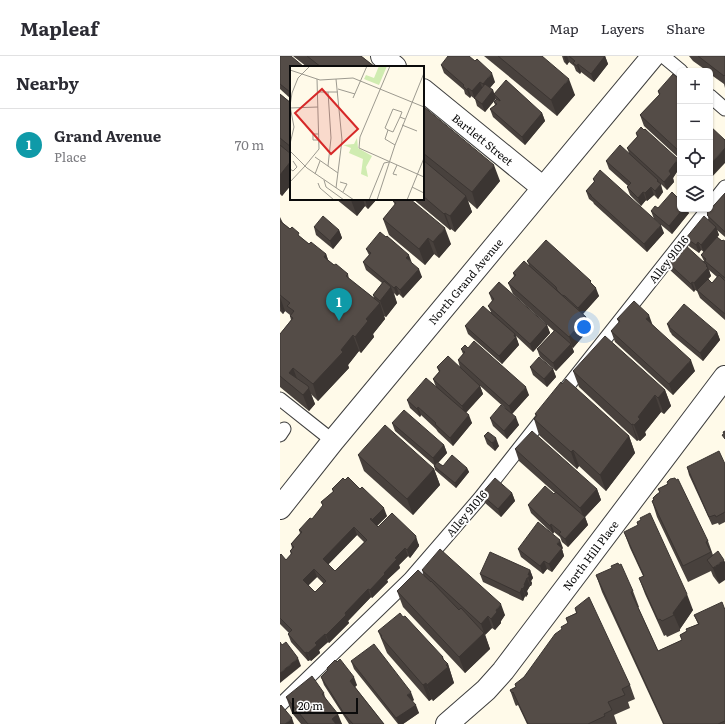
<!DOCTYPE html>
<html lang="en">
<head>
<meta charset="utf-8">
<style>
	body { margin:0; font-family:Literata,serif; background:#f2f2f3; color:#2b2b33 }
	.controls { position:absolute; right:12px; top:12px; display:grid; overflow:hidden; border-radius:6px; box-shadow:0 1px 3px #0004 }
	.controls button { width:36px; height:36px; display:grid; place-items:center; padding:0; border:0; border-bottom:1px solid #e1e1e2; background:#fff; color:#2b2b33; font:20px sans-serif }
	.scale { position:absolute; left:12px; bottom:10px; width:66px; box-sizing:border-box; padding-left:4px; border:2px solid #0b0b0b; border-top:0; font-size:11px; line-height:14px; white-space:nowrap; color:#0b0b0b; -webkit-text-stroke:3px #fff; paint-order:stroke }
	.you { position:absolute; left:304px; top:271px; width:14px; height:14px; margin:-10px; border:3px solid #fff; border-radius:50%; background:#1a73e8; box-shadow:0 0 0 6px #1a73e833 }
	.badge { display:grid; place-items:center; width:26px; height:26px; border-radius:50%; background:#ea580c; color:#fff; font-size:13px; font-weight:700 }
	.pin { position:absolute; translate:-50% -33px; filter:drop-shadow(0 1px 2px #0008) }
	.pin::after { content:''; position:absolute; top:21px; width:14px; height:12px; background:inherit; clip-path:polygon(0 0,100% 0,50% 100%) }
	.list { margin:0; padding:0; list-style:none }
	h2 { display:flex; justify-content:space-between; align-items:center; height:52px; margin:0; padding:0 16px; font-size:17px }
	h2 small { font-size:13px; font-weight:400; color:#7c7c81 }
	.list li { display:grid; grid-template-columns:26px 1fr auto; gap:12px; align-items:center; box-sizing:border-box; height:72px; padding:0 16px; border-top:1px solid #e1e1e2 }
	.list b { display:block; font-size:15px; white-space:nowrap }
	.list p { margin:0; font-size:13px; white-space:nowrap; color:#7c7c81 }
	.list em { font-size:13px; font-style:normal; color:#7c7c81 }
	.icon { flex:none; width:22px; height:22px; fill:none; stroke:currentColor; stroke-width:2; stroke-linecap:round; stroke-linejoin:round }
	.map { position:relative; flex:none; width:445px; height:668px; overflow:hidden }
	header { display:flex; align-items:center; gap:24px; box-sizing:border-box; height:56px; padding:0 20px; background:#fff; border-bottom:1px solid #e1e1e2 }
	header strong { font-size:19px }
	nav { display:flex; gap:22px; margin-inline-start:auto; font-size:14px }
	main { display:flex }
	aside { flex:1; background:#fff }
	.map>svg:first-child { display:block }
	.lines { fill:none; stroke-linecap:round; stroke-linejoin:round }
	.service-casing { stroke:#3e3e3e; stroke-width:15 }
	.minor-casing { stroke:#3e3e3e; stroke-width:24 }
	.tertiary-casing { stroke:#3e3e3e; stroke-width:24 }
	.service { stroke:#fff; stroke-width:13 }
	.minor { stroke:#fff; stroke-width:22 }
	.tertiary { stroke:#fff; stroke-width:22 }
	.wall { fill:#48413d; fill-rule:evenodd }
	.shaded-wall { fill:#3b3532 }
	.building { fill:#544c47; stroke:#3b3532; fill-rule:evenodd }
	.labels { text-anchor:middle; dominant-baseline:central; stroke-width:4; stroke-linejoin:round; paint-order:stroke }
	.street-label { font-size:11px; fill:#0b0b0b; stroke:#fff }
	.inset-road { fill:none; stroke:#9d9a90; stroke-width:1 }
	.view { fill:#d62828; fill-opacity:0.15; stroke:#d62828; stroke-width:2 }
	.inset-edge { fill:none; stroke:#0b0b0b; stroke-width:2 }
</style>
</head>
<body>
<header>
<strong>Mapleaf</strong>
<nav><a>Map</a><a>Layers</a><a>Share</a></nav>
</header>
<main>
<aside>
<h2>Nearby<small></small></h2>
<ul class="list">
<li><span class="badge" style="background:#0f9aa8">1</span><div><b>Grand Avenue</b><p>Place</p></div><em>70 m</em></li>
</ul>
</aside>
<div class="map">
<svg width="445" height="668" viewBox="0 0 445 668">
	<rect width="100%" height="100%" fill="#fffae9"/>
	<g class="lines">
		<!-- service casing -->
		<g class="service-casing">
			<g id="service">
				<polyline points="383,0 401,15"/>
				<polyline points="430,40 445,53"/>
				<polyline points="430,150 445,131"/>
				<polyline points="280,340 428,153"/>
				<polyline points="0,343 53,385"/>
				<polyline points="0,379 4,373"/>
				<polyline points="0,649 130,523 200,442 267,357"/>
			</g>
		</g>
		<!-- minor casing -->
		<g class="minor-casing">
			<g id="minor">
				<polyline points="102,0 115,11"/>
				<polyline points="143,34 262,131"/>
				<polyline points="167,668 206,634 223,615 445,321"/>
			</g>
		</g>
		<!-- tertiary casing -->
		<g class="tertiary-casing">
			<polyline id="tertiary" points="0,452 53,385 373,0"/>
		</g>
		<!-- service -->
		<use href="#service" class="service"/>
		<!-- minor -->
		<use href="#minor" class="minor"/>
		<!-- tertiary -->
		<use href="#tertiary" class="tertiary"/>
	</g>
	<!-- wall -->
	<g class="wall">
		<polygon points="0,0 11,11 11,43 0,33"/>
		<polygon points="13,0 81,0 95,11 27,11"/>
		<polygon points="204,0 262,0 295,39 277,60"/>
		<polygon points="282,0 325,0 328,8 314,26 301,16 300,18 296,15 294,10 289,6 287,9 284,6"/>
		<polygon points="409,0 445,0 445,32 444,28 430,18 430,15 427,15 413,5"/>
		<polygon points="161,9 215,26 210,32 213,34 214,38 262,57 265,65 245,89 213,61 210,53 215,49 214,46 216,44 216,42 205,56 197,50 195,43 191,40 190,42 185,38 184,34 164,17"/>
		<polygon points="400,24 400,103 364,70 360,59 379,39 378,35"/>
		<polygon points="0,38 11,47 11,129 2,140 0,138"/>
		<polygon points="143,50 220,125 197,153 188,145 192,156 175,176 171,173 170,174 133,143 143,143"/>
		<polygon points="356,77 400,110 400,111 393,122 394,126 387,134 379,126 381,128 383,136 378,143 374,139 367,145 366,144 361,150 350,139 347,131 348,130 329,113 326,105 349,97 347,92 357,81"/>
		<polygon points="313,123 384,177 367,196 314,148 313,146 309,143 306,135 314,126"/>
		<path d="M445,137V181L437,174L439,179L437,181L442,185H445V264L420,242L417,235L415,234L414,236L390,214L387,206L424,205L421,199L424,196L421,194L419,197L409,190L406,182L429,165L427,157ZM429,214L437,221L432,227L428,223L431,220Z"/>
		<polygon points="56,143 97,143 88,153 85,150 77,160"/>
		<polygon points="113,145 171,188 159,202 154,198 145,209 109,179 103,163 115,149"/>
		<polygon points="378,152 409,157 392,178 374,163 371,155"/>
		<polygon points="0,161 3,167 29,188 46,198 48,204 54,209 68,218 69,223 94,242 93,239 102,227 86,214 83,206 89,199 86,193 132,207 142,221 123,242 119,238 117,240 114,237 117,247 106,261 104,260 105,263 93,278 94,281 81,297 79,295 68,309 69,312 38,345 31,338 35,348 29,355 0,331 0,278 11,264 10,260 10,259 5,255 3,258 0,255"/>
		<polygon points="34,171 59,174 62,182 53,193 36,179"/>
		<polygon points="247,205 312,228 319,240 303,258 306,261 310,272 293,292 292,291 294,296 276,315 260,301 257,293 274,275 233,238 228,227 234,220 233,217 249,209"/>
		<polygon points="209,237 267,269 270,277 253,296 236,280 239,289 222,308 188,278 185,270 211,256 208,250 212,245"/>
		<polygon points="337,263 373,269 415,315 393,339 335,286 331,275 339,267"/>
		<polygon points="387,268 437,276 440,284 423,305 392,279 391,277 390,276"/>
		<polygon points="181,293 249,339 232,358 239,369 227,383 213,370 210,362 226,353 198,328 200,330 203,338 186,357 192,367 173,390 158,376 156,373 141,359 140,361 130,352 127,344 156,331 153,323 159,316 157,311 180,312 178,304 183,298"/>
		<polygon points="250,311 273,313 276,321 267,331 253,319"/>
		<polygon points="293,315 385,334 391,350 384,358 381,356 365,376 366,379 360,385 358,384 357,385 299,331"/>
		<polygon points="255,358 349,380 355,397 326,435 299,410 297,413 259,379 254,363 256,360"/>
		<polygon points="112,367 164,389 167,397 158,407 163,410 187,412 189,416 176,432 155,414 154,409 115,375"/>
		<polygon points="204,380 219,390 215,395 207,388"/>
		<polygon points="235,393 317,433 321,444 305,461 308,469 288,491 282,486 280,481 274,476 273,478 251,457 248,449 274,438 275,437 239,405"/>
		<polygon points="78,399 154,413 160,429 133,459 84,415"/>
		<polygon points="445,408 445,466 439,469 438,467 432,469 409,419 407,411"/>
		<polygon points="387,426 428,485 433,499 439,528 433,520 431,515 408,526 377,461 372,445 373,444 373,442 380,436 378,433 388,428"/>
		<path d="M52,433L107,460L97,470L98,471L139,488V490L130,502L128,500L119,509L120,512L107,524L108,526L92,542L91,541L68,565L69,567L49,587L48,586L39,594L40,597L31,605L30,604L28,605L11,586L8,578L9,577L0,568V499L6,504L11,499L10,495L12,492L11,488L20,477L19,474L32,463L43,450L41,446L53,436ZM77,479L84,486L55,515L48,508ZM37,521L44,528L35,536L28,529Z"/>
		<polygon points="232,437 235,445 221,461 204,446 201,438"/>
		<polygon points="344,476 413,554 400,573 400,575 387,581 386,579 384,580 365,538 359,522 363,520 350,492"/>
		<polygon points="283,492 282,493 284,500 272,516 267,513 263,518 241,501 238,493"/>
		<polygon points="142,514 225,559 221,565 221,567 215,574 212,572 205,579 205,578 210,593 185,617 123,551 117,535 144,520"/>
		<polygon points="250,514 253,522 251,525 252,527 251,530 250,530 247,535 248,538 246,541 245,540 243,545 203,526 200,518"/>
		<polygon points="316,519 353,535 359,551 358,551 378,595 402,584 400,579 407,575 406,573 418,568 414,559 445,554 445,668 383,668 322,536"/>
		<polygon points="295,552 350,629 355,643 348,646 350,652 334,659 337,668 247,668 238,649 236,650 235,648 230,634 236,631 282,573 288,567 286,562 296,557"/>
		<polygon points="98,575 164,604 168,608 173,624 174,627 153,645 152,643 149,645 107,597"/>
		<polygon points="71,605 134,644 132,645 139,657 123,668 118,668 74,613"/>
		<polygon points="47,612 77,629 75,631 104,668 69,668 44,629 41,621 48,615"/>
		<polygon points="44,637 45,641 62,668 21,668 12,657 6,641"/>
	</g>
	<!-- shaded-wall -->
	<g class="shaded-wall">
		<polygon points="284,0 287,0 289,6 287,9 284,1"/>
		<polygon points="325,0 328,8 314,26 311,18"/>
		<polygon points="298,8 301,16 300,18 297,10"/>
		<polygon points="212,17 215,26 206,36 203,28"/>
		<polygon points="289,23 295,39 277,60 271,44"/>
		<polygon points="200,26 203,34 195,43 192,35"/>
		<polygon points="188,32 191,40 190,42 187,34"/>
		<polygon points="213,34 216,43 205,56 202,48"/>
		<polygon points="262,57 265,65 245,89 242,81"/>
		<polygon points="445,92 445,107 430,123 430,108"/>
		<polygon points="398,103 400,111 393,122 394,126 387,134 384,126 389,115"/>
		<polygon points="11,105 11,129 2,140 0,134 0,119"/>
		<polygon points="214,109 220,125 197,153 192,136"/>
		<polygon points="378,124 383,136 378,143 375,135 377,125"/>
		<polygon points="371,131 374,139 367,145 365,137"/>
		<polygon points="363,136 366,144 361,150 358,142"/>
		<polygon points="186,140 192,156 175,176 170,160"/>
		<polygon points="72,143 83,143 85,150 77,160 71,144"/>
		<polygon points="85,143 97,143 88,153"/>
		<polygon points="403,153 407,153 409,157 392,178 389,170"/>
		<polygon points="165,157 171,173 170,174 164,158"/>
		<polygon points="381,169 384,177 367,196 364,188"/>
		<polygon points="436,171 439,179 424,197 421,189"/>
		<polygon points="165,172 171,188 159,202 153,186"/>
		<polygon points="59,174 62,182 53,193 50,185"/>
		<polygon points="148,182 154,198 145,209 139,193"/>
		<polygon points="418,186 421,194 419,197 416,189"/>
		<polygon points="46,198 52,215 44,201"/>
		<polygon points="129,199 132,207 126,202"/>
		<polygon points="427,209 431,220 417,235 414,227"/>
		<polygon points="139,213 142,221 123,242 120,234"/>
		<polygon points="412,226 415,234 414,236 411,228"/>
		<polygon points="116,230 119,238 117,240 114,232"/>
		<polygon points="111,231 117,247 106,261 100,245"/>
		<polygon points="316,232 319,240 301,260 298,252"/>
		<polygon points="0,241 5,255 3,258 0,250"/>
		<polygon points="100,247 105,263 93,278 94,281 81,297 75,281 86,263"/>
		<polygon points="369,259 373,270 366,263"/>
		<polygon points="306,261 310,272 293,292 289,281"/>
		<polygon points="267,269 270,277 253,296 250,288"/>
		<polygon points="437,276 440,284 423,305 420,297"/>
		<polygon points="235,278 239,289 222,308 219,300"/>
		<polygon points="73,279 79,295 68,309 69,312 38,345 33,328"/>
		<polygon points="291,288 294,296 276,315 273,307"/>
		<polygon points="411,304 415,315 393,339 389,328"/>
		<polygon points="13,312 19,328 9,317"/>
		<polygon points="273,313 276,321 267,331 264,323"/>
		<polygon points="28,330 35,348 29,355 23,339"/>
		<polygon points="200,330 203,338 184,358 182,350"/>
		<polygon points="246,331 249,339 232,358 229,350"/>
		<polygon points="385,334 391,350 384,358 378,342"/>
		<polygon points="375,339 381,356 365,376 366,379 360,385 354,369 358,361"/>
		<polygon points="138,351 141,359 140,361 137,353"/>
		<polygon points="189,359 192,367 173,390 170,382"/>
		<polygon points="236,361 239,369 227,383 224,375"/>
		<polygon points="352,368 358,384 357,385 352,369"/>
		<polygon points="349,380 355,397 326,435 320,419"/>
		<polygon points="216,382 219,390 215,395 212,387"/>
		<polygon points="164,389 167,397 155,410 153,402"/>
		<polygon points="293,394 299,410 297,413 291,396"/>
		<polygon points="187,412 189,416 176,432 175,427"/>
		<polygon points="154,413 160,429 133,459 127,443"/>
		<polygon points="317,433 321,444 305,461 308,469 288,491 285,483 304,462 300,452"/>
		<polygon points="232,437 235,445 221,461 218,453"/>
		<polygon points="104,452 107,460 95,472 92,464"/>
		<polygon points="271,468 274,476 273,478 270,470"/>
		<polygon points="74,471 77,479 46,511 43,503"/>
		<polygon points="136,480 139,490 130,502 127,494"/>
		<polygon points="280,484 283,492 282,493 284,500 272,516 269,508 277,488"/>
		<polygon points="125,492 128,500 119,509 120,512 107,524 108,526 92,542 90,534 115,502"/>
		<polygon points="444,504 445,506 445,524 439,528 433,512"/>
		<polygon points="264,505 267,513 263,518 260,510"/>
		<polygon points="34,513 37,521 26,532 23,524"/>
		<polygon points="250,514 253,522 251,525 252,527 251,530 248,522 248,519"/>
		<polygon points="247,522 250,530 247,535 248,538 246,541 243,533 244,529"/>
		<polygon points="242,532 245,540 243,545 240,537"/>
		<polygon points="88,533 91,541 68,565 69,567 49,587 46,579 65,557"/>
		<polygon points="407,538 413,554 400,573 393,557"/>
		<polygon points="221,548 225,559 221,565 221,567 215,574 211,563 216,554"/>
		<polygon points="208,560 212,572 205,579 201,568"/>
		<polygon points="204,577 210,593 185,617 179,601"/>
		<polygon points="45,578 48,586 39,594 40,597 31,605 28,597 35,587"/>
		<polygon points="27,596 30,604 28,605 25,597"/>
		<polygon points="163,601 166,609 168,608 173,624 174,627 153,645 147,629 162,602"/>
		<polygon points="18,602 21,610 0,627 0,617"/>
		<polygon points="74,621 77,629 73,633 70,625"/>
		<polygon points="146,627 152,643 149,645 143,629"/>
		<polygon points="131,636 134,644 130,647 127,639"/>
		<polygon points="136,649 139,657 123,668 119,668 116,662"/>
		<polygon points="58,658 62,668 54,668 52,663"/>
		<polygon points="12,662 14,668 5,668"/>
	</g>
	<!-- building -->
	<g class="building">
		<polygon points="0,0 11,0 24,11 11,11 11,36 10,35 10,36 0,28"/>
		<polygon points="27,0 81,0 95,11 41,11"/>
		<polygon points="168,0 189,0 195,5 197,3 212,17 203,28 200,26 192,35 188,32 187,34 183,30 184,29 161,9"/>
		<polygon points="218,0 262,0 289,23 271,44"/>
		<polygon points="289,0 325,0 311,18 298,8 297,10 293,7 295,5"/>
		<polygon points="418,0 445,0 445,19 444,20"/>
		<polygon points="393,18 400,24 400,96 360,59 380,38 378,35"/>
		<polygon points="226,24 262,57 242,81 210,53 217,48 214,46 217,43 220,45 220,44 214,38"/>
		<polygon points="205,28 213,34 202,48 194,42"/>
		<polygon points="0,38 11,47 11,91 0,82"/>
		<polygon points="143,50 214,109 192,136 143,97"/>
		<polygon points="430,70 445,84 445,92 430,108"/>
		<polygon points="361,71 364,74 365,73 398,103 389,115 391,118 384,126 347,92 358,80 356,77"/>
		<polygon points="0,89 11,98 11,105 0,119"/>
		<polygon points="340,89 378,124 377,125 381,128 375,135 371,131 365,137 363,136 358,142 347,131 351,127 326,105"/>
		<polygon points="143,104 186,140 170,160 165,157 164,158 143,140"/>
		<polygon points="320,114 381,169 364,188 311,140 311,139 306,135 315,125 313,123"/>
		<polygon points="392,136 400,144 400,153 403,153 389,170 371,155 375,150 378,152"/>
		<polygon points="445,137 445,176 427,159 428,158 427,157"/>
		<polygon points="115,143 130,143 165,172 153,186 148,182 139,193 103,163 116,147 113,145"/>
		<polygon points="43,160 59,174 50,185 34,171"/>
		<polygon points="424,160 436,171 421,189 418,186 416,189 406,182"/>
		<polygon points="0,165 10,173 12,171 19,177 18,179 29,188 31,186 46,198 44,201 54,209 56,208 68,218 66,220 100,247 86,263 88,265 75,281 73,279 61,294 63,296 33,328 13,312 9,317 28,330 29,332 23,339 0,320 0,278 13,262 10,260 14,255 7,250 10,247 0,239"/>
		<polygon points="100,176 106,181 107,180 129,199 126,202 139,213 120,234 116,230 114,232 83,206 91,197 86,193"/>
		<polygon points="437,181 442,185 443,184 445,185 445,222 425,205 426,203 421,199"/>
		<polygon points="266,184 311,225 310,226 316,232 298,252 285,240 282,239 277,234 276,231 247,205"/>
		<polygon points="403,187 427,209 426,210 428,212 414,227 412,226 411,228 387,206"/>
		<polygon points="244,205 306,261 289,281 228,227 236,219 233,217"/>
		<polygon points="439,219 445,225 445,258 417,234 428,223 432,227"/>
		<polygon points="104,225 111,231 100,245 93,239"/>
		<polygon points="219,226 267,269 250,288 208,250 214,243 209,237"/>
		<polygon points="354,245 369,259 366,263 411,304 389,328 331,275 340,265 337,263"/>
		<polygon points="404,248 437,276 420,297 389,271 390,270 387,268"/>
		<polygon points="203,250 235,278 234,280 236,281 219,300 185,270"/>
		<polygon points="275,274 291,288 273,307 257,293"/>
		<polygon points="325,280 385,334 378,342 375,339 358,361 360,363 354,369 352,368 352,369 293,315"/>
		<polygon points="194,285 246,331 229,350 178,304 185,296 181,293 185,289 188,292"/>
		<polygon points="168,300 200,330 182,350 153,323 160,315 157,311"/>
		<polygon points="259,301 273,313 264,323 250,311"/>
		<polygon points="146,322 189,359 170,382 155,368 156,367 138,351 137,353 127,344"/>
		<polygon points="286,323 349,380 320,419 293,394 291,396 254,363 257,359 255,358 281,326 282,328"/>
		<polygon points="221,349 236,361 224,375 210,362"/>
		<polygon points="124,354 164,389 153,402 112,367"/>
		<polygon points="105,369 154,413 127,443 78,399"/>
		<polygon points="252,375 317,433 300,452 235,393"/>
		<polygon points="445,375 445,383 442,379 444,378 443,376"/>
		<polygon points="208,376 216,382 212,387 204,380"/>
		<polygon points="439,395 445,408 445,456 436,461 435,459 429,461 407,411"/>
		<polygon points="172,399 187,412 175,427 154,410 157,406 163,410"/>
		<path d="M68,421L80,433L82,431L104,452L92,464L91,462L90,463L98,471L112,457L136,480L135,482H136L127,494L125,492L115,502L117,503L104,517L105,518L90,534L88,533L65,557L66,559L46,579L45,578L35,587L37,589L28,597L27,596L25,597L8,578L12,574L0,562V499L1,498L6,504L12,497L10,495L14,491L11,488L22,476L19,474L30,462L32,463L43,449L41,446L54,435L52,433L63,422L65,424ZM74,471L87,484L55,515L43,503ZM34,513L46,525L35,536L23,524Z"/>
		<polygon points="215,422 232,437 218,453 201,438"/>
		<polygon points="395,422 396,424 398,423 428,485 426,486 431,496 403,510 372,445 374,444 373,442 376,439 380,436 378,433 388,428 387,426 390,423"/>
		<polygon points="265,430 274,438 276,436 305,461 285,483 279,478 281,476 271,468 270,470 248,449"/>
		<polygon points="370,457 407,538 393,557 394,559 382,565 380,563 378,564 359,522 364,520 344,476 358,469 357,466 361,464 360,462"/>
		<polygon points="258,466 280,484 277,488 282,492 269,508 264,505 260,510 238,493"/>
		<polygon points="160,493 221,548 216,554 217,556 211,563 208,560 201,568 142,514"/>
		<polygon points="438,495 444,504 433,512 427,504"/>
		<polygon points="210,496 250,514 248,519 250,519 248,522 247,522 244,529 245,529 243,533 242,532 240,537 200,518"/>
		<polygon points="338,507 339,509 341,508 353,535 351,536 378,595 402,584 400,579 407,575 406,573 419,568 414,559 442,546 445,554 445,665 438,668 384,668 316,519 332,512 331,510"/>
		<polygon points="138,514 151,526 151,525 179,554 181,552 204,577 179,601 117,535"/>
		<polygon points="309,541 350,629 342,633 345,639 328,646 332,654 324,658 325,660 308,668 248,668 233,636 232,637 230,634 236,631 235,628 244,621 275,578 282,573 281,571 288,567 286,562 297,557 295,552"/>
		<polygon points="120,557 123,561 125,560 163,601 162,602 168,608 166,609 168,611 147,629 146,627 143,629 101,581 102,580 98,575"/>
		<polygon points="0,586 2,589 6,586 18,602 0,617"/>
		<polygon points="94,588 131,636 127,639 136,649 116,662 71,605"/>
		<polygon points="60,603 74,621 70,625 104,668 73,668 65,659 41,621 48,614 47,612 55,604 57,606"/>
		<polygon points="32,620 44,637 42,638 58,658 52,663 56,668 28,668 6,641"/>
		<polygon points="1,649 12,662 5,668 0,668 0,650"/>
	</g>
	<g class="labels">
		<!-- street labels -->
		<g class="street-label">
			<text transform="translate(203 83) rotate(39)">Bartlett Street</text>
			<text transform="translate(388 203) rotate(-52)">Alley 91016</text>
			<text transform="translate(185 225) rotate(-50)">North Grand Avenue</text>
			<text transform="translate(186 457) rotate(-50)">Alley 91016</text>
			<text transform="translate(310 499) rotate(-53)">North Hill Place</text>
		</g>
	</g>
	<!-- overview -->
	<g transform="translate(10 10)">
		<rect width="134" height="134" fill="#fffae9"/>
		<path d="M89,0H97L89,19L74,13L76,9L84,12ZM67,72L68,82L82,90L76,101L78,111L71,108L73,93L59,87L61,82L53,79L64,78Z" fill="#d0ecb1"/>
		<path class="inset-road" d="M100,0L70,71L69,82L134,111M0,4L30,14L63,12L134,41M48,23L65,28M27,26H48M63,32L77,0M0,42L28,41M112,59L127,65M98,64L95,62L103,43L112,46L110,51M29,68H23V74H29M0,78L4,61L0,40L2,27L8,12L20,0M105,79L95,73L98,64L103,66L110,51L115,53M0,85L17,102L64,134M25,91L48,107M107,99L103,108L107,109M15,100L29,83L27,13M38,100L41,72L38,26M0,103L3,105L7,101L3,95M25,108L30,95M34,114L36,121L54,134M0,116L15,100M50,116L57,118L53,126M28,117L30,122L44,134M122,121L134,127M46,122L52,74L46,13M79,134L94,97L99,96M87,134L105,79L134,7M117,134L134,92"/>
		<path class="view" d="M32,23L68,63L41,88L5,47Z"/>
		<rect width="134" height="134" class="inset-edge"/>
	</g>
</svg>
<div class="controls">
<button>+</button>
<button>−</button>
<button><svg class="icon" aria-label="locate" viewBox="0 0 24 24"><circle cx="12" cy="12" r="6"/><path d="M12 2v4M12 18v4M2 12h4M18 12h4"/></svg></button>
<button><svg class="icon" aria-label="layers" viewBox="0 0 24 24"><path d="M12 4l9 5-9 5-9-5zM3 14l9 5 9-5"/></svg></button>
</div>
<div class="scale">20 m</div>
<div class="you"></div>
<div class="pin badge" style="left:59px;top:265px;background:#0f9aa8">1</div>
</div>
</main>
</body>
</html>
